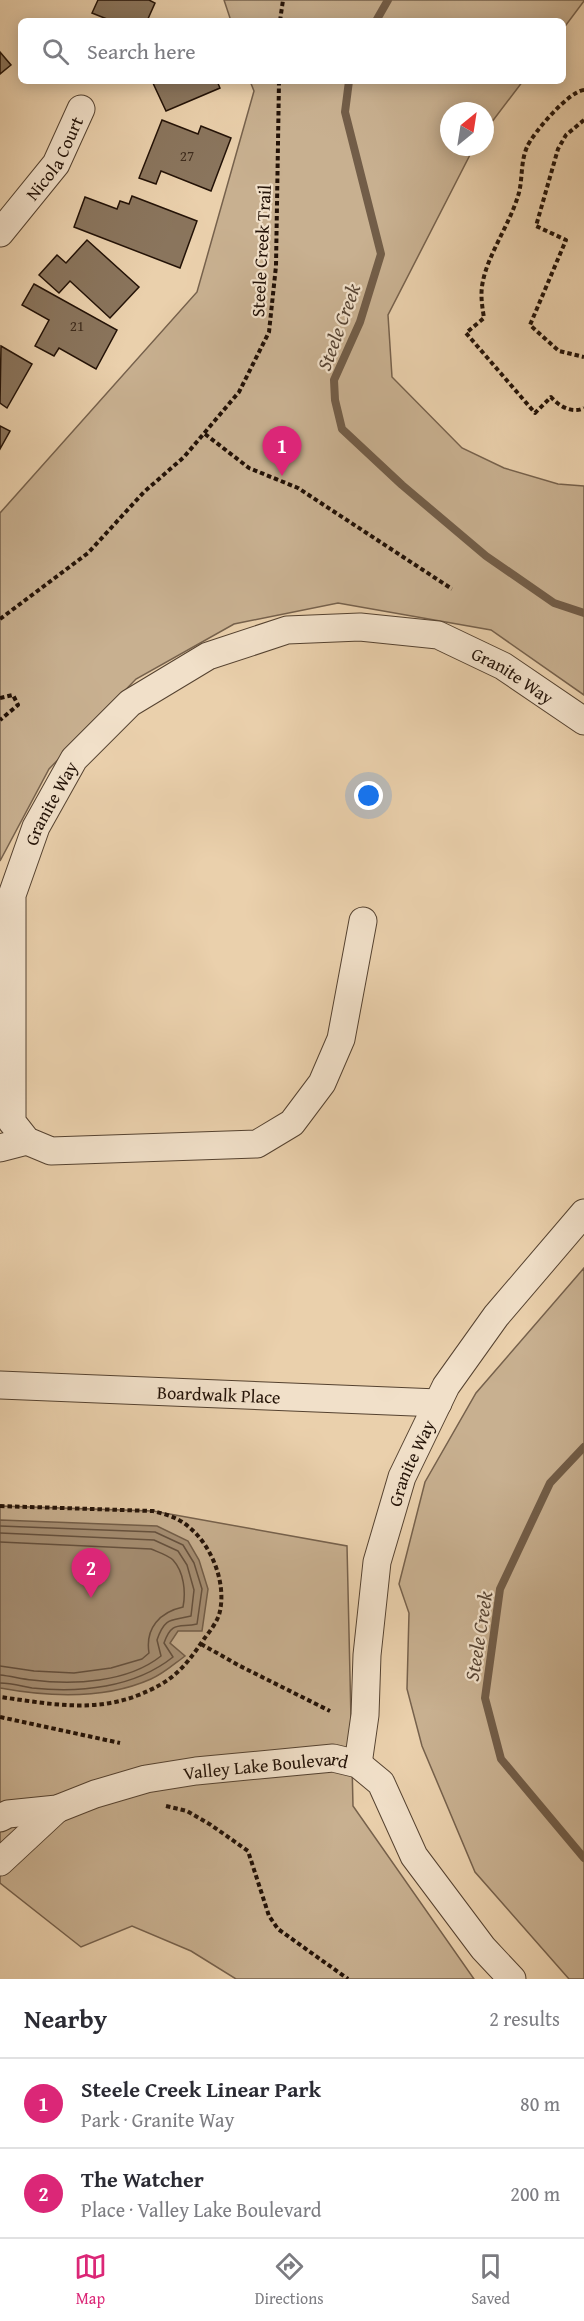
<!DOCTYPE html>
<html lang="en">
<head>
<meta charset="utf-8">
<style>
	body { margin:0; font-family:"Gentium Book Plus",serif; background:#f2f2f3; color:#2b2b33 }
	.compass { position:absolute; left:440px; top:102px; width:54px; height:54px; border-radius:50%; background:#fff; box-shadow:0 3px 15px #0003; rotate:30deg }
	.you { position:absolute; left:369px; top:796px; width:21px; height:21px; margin:-15px; border:4px solid #fff; border-radius:50%; background:#1a73e8; box-shadow:0 0 0 9px #1a73e833 }
	.badge { display:grid; place-items:center; width:39px; height:39px; border-radius:50%; background:#db2777; color:#fff; font-size:20px; font-weight:700 }
	.pin { position:absolute; translate:-50% -50px; filter:drop-shadow(0 2px 3px #0008) }
	.pin::after { content:''; position:absolute; top:32px; width:21px; height:18px; background:inherit; clip-path:polygon(0 0,100% 0,50% 100%) }
	.list { margin:0; padding:0; list-style:none }
	h2 { display:flex; justify-content:space-between; align-items:center; height:78px; margin:0; padding:0 24px; font-size:26px }
	h2 small { font-size:20px; font-weight:400; color:#7c7c81 }
	.list li { display:grid; grid-template-columns:39px 1fr auto; gap:18px; align-items:center; box-sizing:border-box; height:90px; padding:0 24px; border-top:2px solid #e1e1e2 }
	.list b { display:block; font-size:22px; white-space:nowrap }
	.list p { margin:0; font-size:20px; white-space:nowrap; color:#7c7c81 }
	.list em { font-size:20px; font-style:normal; color:#7c7c81 }
	.icon { flex:none; width:33px; height:33px; fill:none; stroke:currentColor; stroke-width:2; stroke-linecap:round; stroke-linejoin:round }
	.map { position:relative; flex:none; width:584px; height:1979px; overflow:hidden }
	.search { position:absolute; background:#fff; box-shadow:0 3px 15px #0003; left:18px; right:18px; top:18px; height:66px; display:flex; align-items:center; gap:15px; box-sizing:border-box; padding:0 21px; border-radius:9px; color:#7c7c81; font-size:22px }
	.sheet { height:258px; background:#fff }
	nav { display:flex; justify-content:space-around; align-items:center; box-sizing:border-box; height:84px; border-top:2px solid #e1e1e2; background:#fff; font-size:16px; color:#7c7c81 }
	nav a { display:grid; justify-items:center; gap:3px }
	nav .on { color:#db2777 }
	.map>svg:first-child { display:block }
	.green { fill:#c8b090; stroke:#76614c; stroke-width:1.5 }
	.water { fill:#a68f74; stroke:#725d48; stroke-width:1.5 }
	.lines { fill:none; stroke-linecap:round; stroke-linejoin:round }
	.shore { stroke:#64503e; stroke-width:1.5 }
	.stream { stroke:#725d48; stroke-width:8 }
	.building { fill:#8a755d; stroke:#231207; stroke-width:1.5 }
	.minor-casing { stroke:#554230; stroke-width:29 }
	.path { stroke:#231207; stroke-width:4; stroke-dasharray:4.5 3; stroke-linecap:butt }
	.minor { stroke:#f1e0c9; stroke-width:27 }
	.labels { text-anchor:middle; dominant-baseline:central; stroke-width:4.5; stroke-linejoin:round; paint-order:stroke }
	.number-label { font-size:15px; fill:#3d2b1c }
	.street-label { font-size:18px; fill:#231207; stroke:#f1e0c9 }
	.water-label { font-size:20px; font-style:italic; fill:#574433; stroke:#f1e0c9 }
</style>
</head>
<body>
<div class="map">
<svg width="584" height="1979" viewBox="0 0 584 1979">
	<rect width="100%" height="100%" fill="#ead0ac"/>
	<filter id="stains"><feTurbulence type="fractalNoise" baseFrequency=".00333" numOctaves="4"/><feColorMatrix values="0 0 0 0 .2 0 0 0 0 .09 0 0 0 0 .02 0 0 0 .5 -.17"/></filter>
	<radialGradient id="worn" r=".72"><stop offset=".6" stop-color="#630" stop-opacity="0"/><stop offset="1" stop-color="#630" stop-opacity=".3"/></radialGradient>
	<!-- green -->
	<g class="green">
		<polygon points="224,0 584,0 584,1 563,29 563,21 231,21"/>
		<polygon points="250,81 523,81 485,131 485,111 449,111 449,147 474,147 388,315 392,377 462,448 504,468 558,484 584,486 584,695 491,630 338,603 234,624 136,679 49,769 0,861 0,513 197,292 254,91"/>
		<polygon points="584,1268 584,1979 569,1979 475,1872 422,1746 407,1689 409,1613 399,1584 425,1482 476,1393"/>
		<polygon points="0,1506 153,1511 347,1546 353,1806 474,1979 236,1979 191,1951 132,1926 81,1947 0,1883"/>
	</g>
	<!-- water -->
	<path class="water" d="M0,1520L157,1526L188,1541L199,1560L208,1589L202,1631H178L170,1643L185,1656C174,1664 163,1674 151,1679C104,1700 49,1697 0,1688Z"/>
	<g class="lines">
		<!-- shore -->
		<g class="shore">
			<path d="M0,1526L155,1532L183,1545L194,1563L202,1589L197,1624C180,1628 172,1620 164,1643L173,1657C134,1688 80,1693 32,1688C21,1686 11,1683 0,1683"/>
			<path d="M0,1533L154,1540L178,1551L187,1565L194,1590L191,1616C172,1621 165,1616 157,1640L161,1656C127,1683 73,1685 32,1680C21,1679 11,1676 0,1675"/>
			<path d="M0,1542L151,1549C158,1552 168,1555 173,1560C184,1572 186,1592 183,1607C160,1612 145,1628 149,1653L142,1659L111,1668L74,1673L34,1671L0,1666"/>
		</g>
		<!-- stream -->
		<g class="stream">
			<polyline points="376,21 388,0"/>
			<polyline points="349,81 345,112 381,254 360,322 334,380 335,400 342,429 402,485 486,556 554,603 584,613"/>
			<polyline points="584,1447 550,1483 500,1589 485,1698 501,1759 584,1858"/>
		</g>
	</g>
	<!-- building -->
	<g class="building">
		<polygon points="98,0 149,0 155,3 147,21 107,21 107,19 92,13"/>
		<polygon points="0,52 11,65 0,74"/>
		<polygon points="152,81 217,81 220,88 166,111"/>
		<polygon points="162,120 198,134 201,126 231,138 211,191 161,171 156,184 139,178"/>
		<polygon points="132,196 197,221 180,268 74,227 85,197 117,209 120,201 129,204"/>
		<polygon points="87,240 139,287 110,318 70,281 59,293 39,275 57,255 66,263"/>
		<polygon points="34,284 117,330 96,369 59,348 54,356 35,346 49,320 22,305"/>
		<polygon points="1,346 32,364 7,408 0,403"/>
		<polygon points="0,426 10,431 0,449"/>
	</g>
	<g class="lines">
		<!-- minor casing -->
		<g class="minor-casing">
			<g id="minor">
				<path id="s1" d="M0,233L56,164L81,109"/>
				<path id="s2" d="M363,921L341,1039L322,1083L292,1123L257,1144L51,1151L27,1141L12,1122V895L36,827L74,759L130,703L208,656L287,630L360,627L438,635L503,666L584,721"/>
				<polyline points="0,1148 27,1141"/>
				<path id="s3" d="M0,1385L438,1403"/>
				<path id="s4" d="M358,1764L365,1715L367,1655L377,1562L402,1477L446,1386L496,1316L584,1213"/>
				<path id="s5" d="M0,1818L8,1814L57,1809L95,1794L146,1779L196,1771L333,1758L358,1764L381,1783L414,1856L483,1948L512,1979"/>
				<polyline points="0,1862 57,1809"/>
			</g>
		</g>
		<!-- path -->
		<g class="path">
			<polyline points="280,21 283,0"/>
			<path d="M584,90C569,91 533,133 527,147C520,163 523,181 518,196C510,223 488,255 483,281C480,294 482,305 484,318L466,333L535,413L551,397C559,406 572,414 584,408"/>
			<polyline points="584,120 566,135 558,149 536,226 566,240 530,325 559,351 584,357"/>
			<polyline points="205,434 249,468 298,488 452,589"/>
			<polyline points="0,619 88,553 144,492 184,457 239,392 269,332 276,266 279,81"/>
			<polyline points="0,698 13,695 18,705 0,720"/>
			<path d="M0,1506L153,1511C160,1513 169,1515 175,1518C207,1533 227,1578 220,1611C218,1621 210,1631 204,1639C183,1670 172,1682 136,1696C91,1713 45,1703 0,1697"/>
			<polyline points="201,1644 240,1666 330,1711"/>
			<polyline points="0,1717 120,1743"/>
			<polyline points="166,1806 187,1811 211,1825 248,1851 269,1916 278,1929 348,1979"/>
		</g>
		<!-- minor -->
		<use href="#minor" class="minor"/>
	</g>
	<g class="labels">
		<!-- number labels -->
		<g class="number-label">
			<text x="187" y="155">27</text>
			<text x="77" y="325">21</text>
		</g>
		<!-- street labels -->
		<g class="street-label">
			<text stroke="none"><textPath href="#s1" startOffset="93">Nicola Court</textPath></text>
			<text transform="translate(261 251) rotate(-87)">Steele Creek Trail</text>
			<text stroke="none"><textPath href="#s2" startOffset="1382">Granite Way</textPath></text>
			<text stroke="none"><textPath href="#s2" startOffset="842">Granite Way</textPath></text>
			<text stroke="none"><textPath href="#s3" startOffset="219">Boardwalk Place</textPath></text>
			<text stroke="none"><textPath href="#s4" startOffset="308">Granite Way</textPath></text>
			<text stroke="none"><textPath href="#s5" startOffset="273">Valley Lake Boulevard</textPath></text>
		</g>
		<!-- water labels -->
		<g class="water-label">
			<text transform="translate(338 327) rotate(-70)">Steele Creek</text>
			<text transform="translate(478 1636) rotate(-81)">Steele Creek</text>
		</g>
	</g>
	<rect width="100%" height="100%" filter="url(#stains)"/>
	<rect width="100%" height="100%" fill="url(#worn)"/>
</svg>
<svg class="compass" viewBox="-18 -18 36 36"><path d="M0-13l5 13h-10z" fill="#e53935"/><path d="M0 13l5-13h-10z" fill="#7c7c81"/></svg>
<div class="you"></div>
<div class="pin badge" style="left:282px;top:476px">1</div>
<div class="pin badge" style="left:91px;top:1598px">2</div>
<div class="search"><svg class="icon" aria-label="search" viewBox="0 0 24 24"><circle cx="10" cy="10" r="6"/><path d="M15 15l6 6"/></svg>Search here</div>
</div>
<section class="sheet">
<h2>Nearby<small>2 results</small></h2>
<ul class="list">
<li><span class="badge">1</span><div><b>Steele Creek Linear Park</b><p>Park · Granite Way</p></div><em>80 m</em></li>
<li><span class="badge">2</span><div><b>The Watcher</b><p>Place · Valley Lake Boulevard</p></div><em>200 m</em></li>
</ul>
</section>
<nav>
<a class="on"><svg class="icon" aria-label="map" viewBox="0 0 24 24"><path d="M3 6l6-2 6 2 6-2v14l-6 2-6-2-6 2zM9 4v14M15 6v14"/></svg>Map</a>
<a><svg class="icon" aria-label="directions" viewBox="0 0 24 24"><path d="M12 3l9 9-9 9-9-9zM9 14v-3h6M13 9l2 2-2 2"/></svg>Directions</a>
<a><svg class="icon" aria-label="saved" viewBox="0 0 24 24"><path d="M7 4h10v16l-5-4-5 4z"/></svg>Saved</a>
</nav>
</body>
</html>
